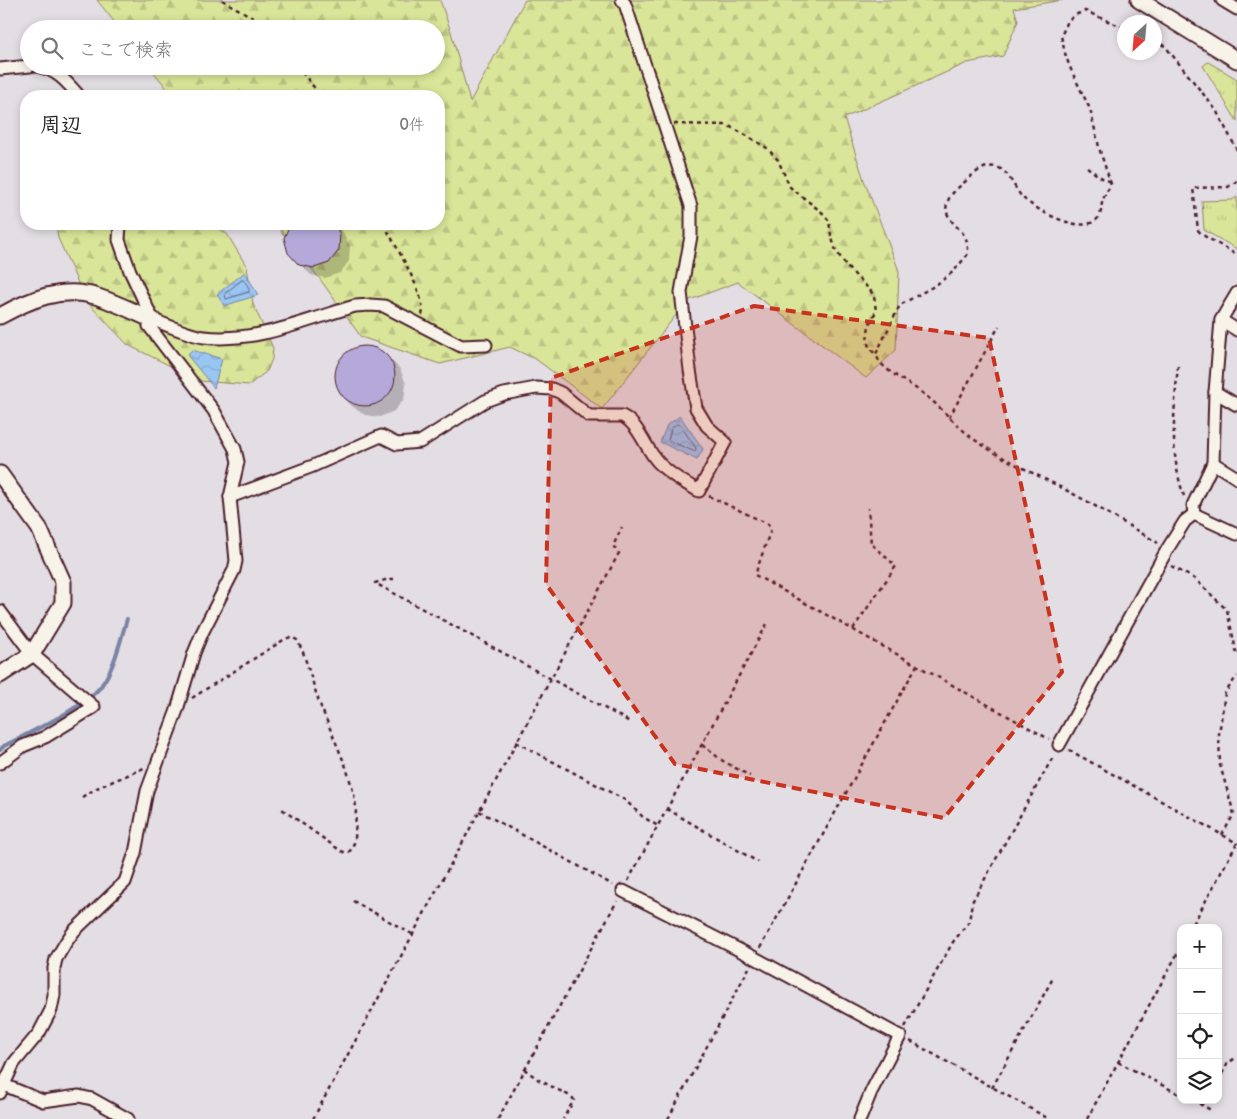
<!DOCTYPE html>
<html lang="ja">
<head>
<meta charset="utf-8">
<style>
	body { margin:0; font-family:"Balsamiq Sans","Klee One",sans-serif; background:#f2f2f2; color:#222 }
	.controls { position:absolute; right:15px; bottom:15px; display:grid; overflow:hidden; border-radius:10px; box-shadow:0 2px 8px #0003 }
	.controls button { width:45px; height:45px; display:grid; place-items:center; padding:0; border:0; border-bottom:1px solid #e0e0e0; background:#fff; color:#222; font:25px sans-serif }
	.compass { position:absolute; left:1117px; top:15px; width:45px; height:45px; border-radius:50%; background:#fff; box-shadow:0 2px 8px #0003; rotate:206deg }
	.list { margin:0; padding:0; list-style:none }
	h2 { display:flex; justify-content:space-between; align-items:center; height:65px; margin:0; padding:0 20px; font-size:21px }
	h2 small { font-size:16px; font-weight:400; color:#767676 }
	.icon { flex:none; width:28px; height:28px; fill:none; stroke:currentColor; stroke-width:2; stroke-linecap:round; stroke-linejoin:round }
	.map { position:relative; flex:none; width:1237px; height:1119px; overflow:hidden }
	.search { position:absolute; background:#fff; box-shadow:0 2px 8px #0003; left:20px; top:20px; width:425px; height:55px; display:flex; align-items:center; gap:12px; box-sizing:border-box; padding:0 18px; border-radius:28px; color:#767676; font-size:19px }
	.panel { position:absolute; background:#fff; box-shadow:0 2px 8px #0003; left:20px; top:90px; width:425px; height:140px; border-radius:20px }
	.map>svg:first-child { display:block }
	.forest { fill:url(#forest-firs); stroke:#928262 }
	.park { fill:url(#park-tufts); stroke:#928262 }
	.water { fill:url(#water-waves); stroke:#7983a3 }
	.shadow { fill:#0003 }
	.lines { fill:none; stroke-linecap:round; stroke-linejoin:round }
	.shore { stroke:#6a627b; stroke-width:1 }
	.stream { stroke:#7983a3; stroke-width:4 }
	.building { fill:#b5a9da; stroke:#4a1f2b }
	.street-casing { stroke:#4a1f2b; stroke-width:15 }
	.secondary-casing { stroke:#4a1f2b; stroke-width:19 }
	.path { stroke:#4a1f2b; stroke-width:2.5; stroke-dasharray:4 4; stroke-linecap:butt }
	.street { stroke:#f7f3e8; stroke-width:11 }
	.secondary { stroke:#f7f3e8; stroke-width:15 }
	.marked { fill:#c8321e; fill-opacity:0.2; stroke:#c8321e; stroke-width:4; stroke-dasharray:10 6; stroke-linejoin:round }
</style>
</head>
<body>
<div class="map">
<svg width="1237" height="1119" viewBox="0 0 1237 1119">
	<defs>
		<pattern id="forest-firs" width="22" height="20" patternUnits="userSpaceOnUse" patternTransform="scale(1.25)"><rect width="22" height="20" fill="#d9e598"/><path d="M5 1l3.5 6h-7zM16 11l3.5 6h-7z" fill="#bcc483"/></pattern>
		<pattern id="park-tufts" width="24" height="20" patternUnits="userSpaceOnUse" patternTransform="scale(1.25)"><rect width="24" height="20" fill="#d9e598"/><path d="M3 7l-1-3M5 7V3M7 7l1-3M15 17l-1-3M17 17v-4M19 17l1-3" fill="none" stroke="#bcc483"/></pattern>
		<pattern id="water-waves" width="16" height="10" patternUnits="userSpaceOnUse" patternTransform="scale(1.25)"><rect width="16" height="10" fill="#99c6f3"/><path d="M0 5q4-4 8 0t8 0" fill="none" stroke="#85aad0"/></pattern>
	</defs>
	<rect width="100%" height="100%" fill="#e3dde4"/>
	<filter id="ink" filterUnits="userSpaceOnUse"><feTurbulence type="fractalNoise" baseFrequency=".02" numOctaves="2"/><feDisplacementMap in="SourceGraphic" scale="10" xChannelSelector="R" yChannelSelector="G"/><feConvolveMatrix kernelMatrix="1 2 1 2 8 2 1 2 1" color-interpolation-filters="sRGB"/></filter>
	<g filter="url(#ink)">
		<!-- forest -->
		<g class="forest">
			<polygon points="97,0 440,0 451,32 470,102 525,0 1063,0 1014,8 1018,21 1003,56 967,63 844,118 864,180 899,271 896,350 866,378 738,282 687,301 602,409 537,360 510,347 440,364 361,337 320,279 275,224 439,224 439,96 173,96 149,66 436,66 436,29 120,29"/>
			<polygon points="56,224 212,224 227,234 247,267 253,304 273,348 272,359 267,371 249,385 201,381 128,345 86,301 58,238"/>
		</g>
		<!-- park -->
		<g class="park">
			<polygon points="1208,62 1237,79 1237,121 1203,66"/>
			<polygon points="1237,197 1237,249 1204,230 1202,201 1232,200"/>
		</g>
		<!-- water -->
		<g class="water">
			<polygon points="245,272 258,295 224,306 217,294"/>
			<polygon points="192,350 222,359 214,388 187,355"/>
			<polygon points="680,416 703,449 697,460 660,442 667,425"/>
		</g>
		<!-- shadow -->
		<g class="shadow">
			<polygon points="291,224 334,224 343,232 350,246 349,261 340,273 325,278 311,275 300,264 286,238"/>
			<polygon points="361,347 376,349 389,358 400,369 406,384 404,399 394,411 380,417 365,415 352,406 341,395 335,380 337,365 346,353"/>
		</g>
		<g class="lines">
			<!-- shore -->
			<g class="shore">
				<path d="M242,280C246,281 250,289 249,292L226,299L225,294Z"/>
				<polygon points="677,424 680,425 696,448 695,452 668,440 671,429"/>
			</g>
			<!-- stream -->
			<path class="stream" d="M0,750L4,746C28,733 86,707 101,686C115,667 120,641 127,619"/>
		</g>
		<!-- building -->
		<g class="building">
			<polygon points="290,224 334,224 340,234 339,250 329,263 314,268 299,265 288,253 284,238"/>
			<circle cx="365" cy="376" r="30"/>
		</g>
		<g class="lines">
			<!-- street casing -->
			<g class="street-casing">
				<g id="street">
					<polyline points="1222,0 1237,9"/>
					<path d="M37,66C57,70 66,81 79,96"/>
					<polyline points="0,69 30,66"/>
					<path d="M120,224L119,240L130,271L153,320C168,325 188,335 204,337C256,343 306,320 355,306L370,305L384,306L461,346L486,345"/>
					<polyline points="1221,320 1237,330"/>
					<polyline points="1215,392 1237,405"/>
					<polyline points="1213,463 1237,478"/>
					<path d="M230,497L313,466L381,436L397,444L420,442L485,401L504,394L536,388L552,389L561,393L589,416H622C639,424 645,448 658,462C669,474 685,483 699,491L725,442L707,426L696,408L690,370L681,292L691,236V206L625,4L622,0"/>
					<polyline points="1194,514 1193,505 1213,463 1215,392 1221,320 1237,293"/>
					<polyline points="0,611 32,654 94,707 45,737 23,746 0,763"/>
					<polyline points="1059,745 1168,548 1185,521 1194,514 1237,534"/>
					<polyline points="623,891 755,958 900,1036 871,1092 860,1119"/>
					<polyline points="4,1085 43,1101 79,1096 92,1099 128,1119"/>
					<polyline points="0,1093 14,1063 39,1033 51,1010 54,995 54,968 56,959 66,942 74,931 125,882 135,853 147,791 177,710 194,653 202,633 234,570 236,561 230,497 238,462 235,449 214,411 149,326 153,320"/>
				</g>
			</g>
			<!-- secondary casing -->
			<g class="secondary-casing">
				<g id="secondary">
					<polyline points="1139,0 1237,60"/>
					<path d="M0,316C29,300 61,286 95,296C115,302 134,312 153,320"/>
					<polyline points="0,474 39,528 63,582 63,603 32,654 0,675"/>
				</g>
			</g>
			<!-- path -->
			<g class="path">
				<polyline points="222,0 254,18 264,29"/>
				<path d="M1124,28L1085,11L1075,15L1068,21L1061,36L1066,57L1072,72L1090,109L1100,151L1111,184C1109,189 1106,192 1104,197C1100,204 1103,212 1098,218C1083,237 1036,210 1023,198C1014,189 1009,170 996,167C985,165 977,171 969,178C962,185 949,193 947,204C943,217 958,226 964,235C968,241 968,247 968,254L954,271L936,285L900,305L876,354C880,370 908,382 921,392C942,407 957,428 978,442C1004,460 1034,473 1062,488C1095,505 1126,524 1158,543"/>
				<polyline points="1154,41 1165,46 1216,110 1237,150"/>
				<polyline points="297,66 321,96"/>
				<polyline points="674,124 727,125 744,134 767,148 778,160 790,187 824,214 829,221 831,235 836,251 848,268 870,290 874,296 876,311 869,325 867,341 869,347 875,354"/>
				<path d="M1087,167C1094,172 1102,180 1110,181"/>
				<polyline points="1237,181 1228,187 1193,188 1198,230 1201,234 1237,255"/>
				<path d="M384,224C393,242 428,298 422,315"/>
				<path d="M1178,366C1174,410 1169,454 1184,496"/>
				<polyline points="949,418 999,326"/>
				<polyline points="709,496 768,524 771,529 755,575 1049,739"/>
				<polyline points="1171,566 1195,579 1227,610 1237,655"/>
				<polyline points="394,579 389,579 375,583 630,722"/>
				<polyline points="853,629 896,566 871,544 868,508"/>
				<polyline points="192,698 285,639 291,637 297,640 303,652 319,702 346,767 354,794 356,807 355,841 350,851 347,853 341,851 279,807"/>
				<polyline points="516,742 625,800 643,817 658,826"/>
				<polyline points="702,745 723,761 750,776"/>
				<polyline points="1069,750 1237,843 1191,928"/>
				<polyline points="82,797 97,788 144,768"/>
				<polyline points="667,809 758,862"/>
				<polyline points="479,811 613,885"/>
				<polyline points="1222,835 1234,814 1220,765 1219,734 1225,693 1237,676"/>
				<polyline points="628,881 768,622"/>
				<polyline points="353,901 412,934"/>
				<polyline points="760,948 917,665"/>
				<polyline points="905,1027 953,942 969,922 972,902 1054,755"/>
				<polyline points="910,1041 1049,1119"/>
				<polyline points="1118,1062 1181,1095"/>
				<polyline points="524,1069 539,1080 572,1097 574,1100 563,1119"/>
				<polyline points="1218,1081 1228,1063 1237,1057"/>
				<polyline points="992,1088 1053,978"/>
				<polyline points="1192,1100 1211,1110"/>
				<polyline points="1201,1105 1206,1100"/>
				<polyline points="313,1119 619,553 613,546 622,527"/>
				<polyline points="498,1119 617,901"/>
				<polyline points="668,1119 749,968"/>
				<polyline points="1087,1119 1181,947"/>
			</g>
			<!-- street -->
			<use href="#street" class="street"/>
			<!-- secondary -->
			<use href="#secondary" class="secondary"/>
		</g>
	</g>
	<!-- marked area -->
	<path class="marked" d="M754,306L989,338L1062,672L944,818L675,764L546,584L551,378Z"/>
</svg>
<div class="controls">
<button>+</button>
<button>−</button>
<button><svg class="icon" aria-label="locate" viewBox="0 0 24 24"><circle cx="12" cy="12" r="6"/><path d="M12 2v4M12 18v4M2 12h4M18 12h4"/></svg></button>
<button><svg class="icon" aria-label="layers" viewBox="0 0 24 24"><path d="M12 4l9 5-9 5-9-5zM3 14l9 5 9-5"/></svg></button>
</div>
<svg class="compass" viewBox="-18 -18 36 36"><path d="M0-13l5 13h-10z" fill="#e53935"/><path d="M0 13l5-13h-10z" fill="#767676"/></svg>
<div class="search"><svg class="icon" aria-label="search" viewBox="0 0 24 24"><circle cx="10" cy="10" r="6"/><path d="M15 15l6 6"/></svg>ここで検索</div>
<section class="panel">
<h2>周辺<small>0件</small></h2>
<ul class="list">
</ul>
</section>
</div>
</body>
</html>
